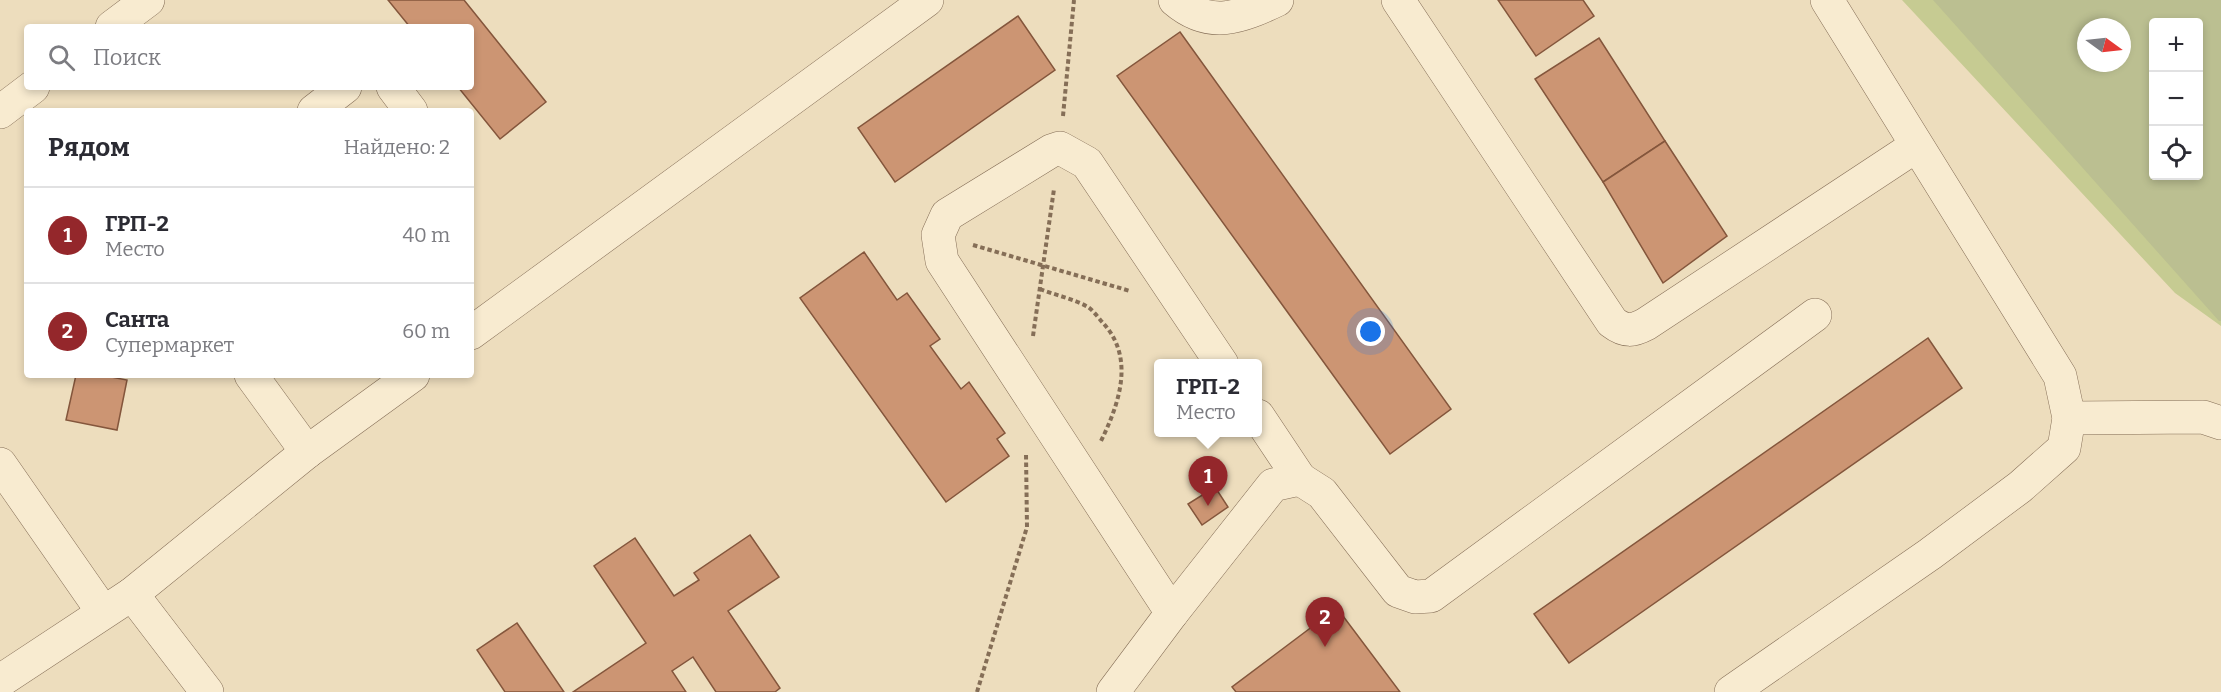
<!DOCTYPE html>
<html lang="ru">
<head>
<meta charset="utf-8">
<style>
	body { margin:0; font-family:Bitter,serif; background:#f7f7f7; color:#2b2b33 }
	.controls { position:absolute; right:18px; top:18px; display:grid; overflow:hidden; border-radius:6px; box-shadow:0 3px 9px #0003 }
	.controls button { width:54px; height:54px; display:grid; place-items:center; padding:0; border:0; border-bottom:2px solid #e1e1e2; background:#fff; color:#2b2b33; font:30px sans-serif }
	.compass { position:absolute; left:2077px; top:18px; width:54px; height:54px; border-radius:50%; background:#fff; box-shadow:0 3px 9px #0003; rotate:105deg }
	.you { position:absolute; left:1371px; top:332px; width:21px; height:21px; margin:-15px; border:4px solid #fff; border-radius:50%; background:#1a73e8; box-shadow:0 0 0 9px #1a73e833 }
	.badge { display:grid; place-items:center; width:39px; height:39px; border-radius:50%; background:#94272b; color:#fff; font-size:20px; font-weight:700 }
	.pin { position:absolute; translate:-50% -50px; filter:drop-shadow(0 2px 3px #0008) }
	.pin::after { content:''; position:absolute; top:32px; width:21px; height:18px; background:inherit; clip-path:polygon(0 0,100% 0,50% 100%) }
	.popup { position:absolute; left:1154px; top:359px; width:108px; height:78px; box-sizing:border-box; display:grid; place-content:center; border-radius:6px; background:#fff; filter:drop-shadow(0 2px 4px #0005); font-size:20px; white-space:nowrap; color:#7c7c81 }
	.popup b { font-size:22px; color:#2b2b33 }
	.popup::after { content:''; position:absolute; left:50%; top:100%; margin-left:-12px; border:12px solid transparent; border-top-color:#fff }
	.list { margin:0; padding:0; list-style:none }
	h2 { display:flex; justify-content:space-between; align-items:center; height:78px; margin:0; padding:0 24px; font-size:26px }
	h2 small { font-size:20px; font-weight:400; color:#7c7c81 }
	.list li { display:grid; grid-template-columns:39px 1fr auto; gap:18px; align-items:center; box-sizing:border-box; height:96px; padding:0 24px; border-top:2px solid #e1e1e2 }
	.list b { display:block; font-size:22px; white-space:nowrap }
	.list p { margin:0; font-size:20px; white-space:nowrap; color:#7c7c81 }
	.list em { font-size:20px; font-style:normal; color:#7c7c81 }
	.icon { flex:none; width:33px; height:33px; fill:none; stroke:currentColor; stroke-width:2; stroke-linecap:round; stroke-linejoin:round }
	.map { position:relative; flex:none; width:2221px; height:692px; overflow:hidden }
	.search { position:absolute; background:#fff; box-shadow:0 3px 9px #0003; left:24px; top:24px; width:450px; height:66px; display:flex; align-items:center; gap:15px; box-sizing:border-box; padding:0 21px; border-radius:6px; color:#7c7c81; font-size:22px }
	.panel { position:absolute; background:#fff; box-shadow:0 3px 9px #0003; left:24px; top:108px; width:450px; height:270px; border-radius:6px }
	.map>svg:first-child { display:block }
	.green { fill:#c6cb92; fill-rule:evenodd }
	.cemetery { fill:#bbbf91; fill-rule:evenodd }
	.building { fill:#cc9573; stroke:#84563c; stroke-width:1.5 }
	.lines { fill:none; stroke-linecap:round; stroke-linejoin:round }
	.minor-casing { stroke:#856e57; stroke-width:34 }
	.path { stroke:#856e57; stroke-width:4; stroke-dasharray:4.5 3; stroke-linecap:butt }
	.minor { stroke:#f8ebd0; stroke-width:33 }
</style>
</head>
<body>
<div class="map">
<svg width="2221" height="692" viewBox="0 0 2221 692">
	<rect width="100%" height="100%" fill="#edddbd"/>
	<!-- green -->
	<path class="green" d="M1902,0H2221V326L2175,293ZM2154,22H2198V176H2154ZM2086,27H2122V63H2086Z"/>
	<!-- cemetery -->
	<path class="cemetery" d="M1933,0H2221V321H2219ZM2154,22H2198V176H2154ZM2086,27H2122V63H2086Z"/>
	<!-- building -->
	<g class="building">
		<polygon points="388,0 464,0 546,102 500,139 458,87 471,87 471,27 410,27"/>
		<polygon points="1498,0 1583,0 1594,16 1536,56"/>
		<polygon points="1018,16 1055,70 895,182 858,128"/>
		<polygon points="1180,32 1451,409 1390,454 1117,76"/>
		<polygon points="1599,38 1665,141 1603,182 1535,79"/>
		<polygon points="1665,141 1727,236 1663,283 1603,182"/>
		<polygon points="864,252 897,300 907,293 940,339 930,346 961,389 969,382 1005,433 997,439 1009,456 946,502 800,298"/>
		<polygon points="1928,338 1962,388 1569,663 1534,614"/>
		<polygon points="76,375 101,375 127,380 117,430 66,420"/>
		<polygon points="1215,487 1228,507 1202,525 1188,504"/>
		<polygon points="750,535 779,577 728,611 780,688 775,692 716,692 693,657 672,671 686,692 573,692 646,643 594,566 635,538 674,596 699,580 694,573"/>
		<polygon points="1337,608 1400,692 1236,692 1232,687"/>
		<polygon points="517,623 564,692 505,692 477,650"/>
	</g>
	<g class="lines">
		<!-- minor casing -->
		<g class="minor-casing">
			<g id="minor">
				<path d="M1175,0C1210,30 1241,17 1277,0"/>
				<path d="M1398,0L1612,322C1625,332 1633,331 1646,324L1916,146"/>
				<polyline points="112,27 148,0"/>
				<polyline points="393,87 411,111"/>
				<polyline points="314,111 345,87"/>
				<polyline points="0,112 33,87"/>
				<polyline points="471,333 927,0"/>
				<polyline points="251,375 307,452"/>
				<polyline points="1258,416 1300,479"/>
				<polyline points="2069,418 2203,417 2221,423"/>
				<polyline points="0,464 103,612"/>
				<polyline points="132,594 207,692"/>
				<polyline points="1172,613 942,261 938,235 947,215 1051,151 1060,148 1087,163 1222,364"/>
				<polyline points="0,681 132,594 307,452 413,375"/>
				<polyline points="1113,692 1172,613 1273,485 1300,479 1322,493 1398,591 1415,597 1431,596 1815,315"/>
				<polyline points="1731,692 1930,554 2020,487 2064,448 2069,418 2060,376 1827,0"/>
			</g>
		</g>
		<!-- path -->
		<g class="path">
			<polyline points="1063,116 1074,0"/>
			<polyline points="973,245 1130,291"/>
			<path d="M1040,289C1055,295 1074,299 1088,307C1094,311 1099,319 1104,324C1135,359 1119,404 1101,441"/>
			<polyline points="1033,336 1054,189"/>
			<polyline points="977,692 1027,527 1026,454"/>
		</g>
		<!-- minor -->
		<use href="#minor" class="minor"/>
	</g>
</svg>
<div class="controls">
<button>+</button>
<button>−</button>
<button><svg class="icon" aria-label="locate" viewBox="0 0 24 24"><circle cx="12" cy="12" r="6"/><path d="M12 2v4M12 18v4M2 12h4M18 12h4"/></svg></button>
</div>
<svg class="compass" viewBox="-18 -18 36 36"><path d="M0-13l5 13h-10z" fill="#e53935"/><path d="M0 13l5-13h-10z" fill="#7c7c81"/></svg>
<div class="you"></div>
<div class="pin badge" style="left:1208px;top:506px">1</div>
<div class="popup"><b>ГРП-2</b>Место</div>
<div class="pin badge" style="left:1325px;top:647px">2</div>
<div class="search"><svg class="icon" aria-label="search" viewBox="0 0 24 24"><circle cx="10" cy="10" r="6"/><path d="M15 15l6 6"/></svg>Поиск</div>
<section class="panel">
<h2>Рядом<small>Найдено: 2</small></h2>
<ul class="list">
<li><span class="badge">1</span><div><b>ГРП-2</b><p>Место</p></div><em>40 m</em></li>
<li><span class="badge">2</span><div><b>Санта</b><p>Супермаркет</p></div><em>60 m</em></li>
</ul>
</section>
</div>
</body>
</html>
